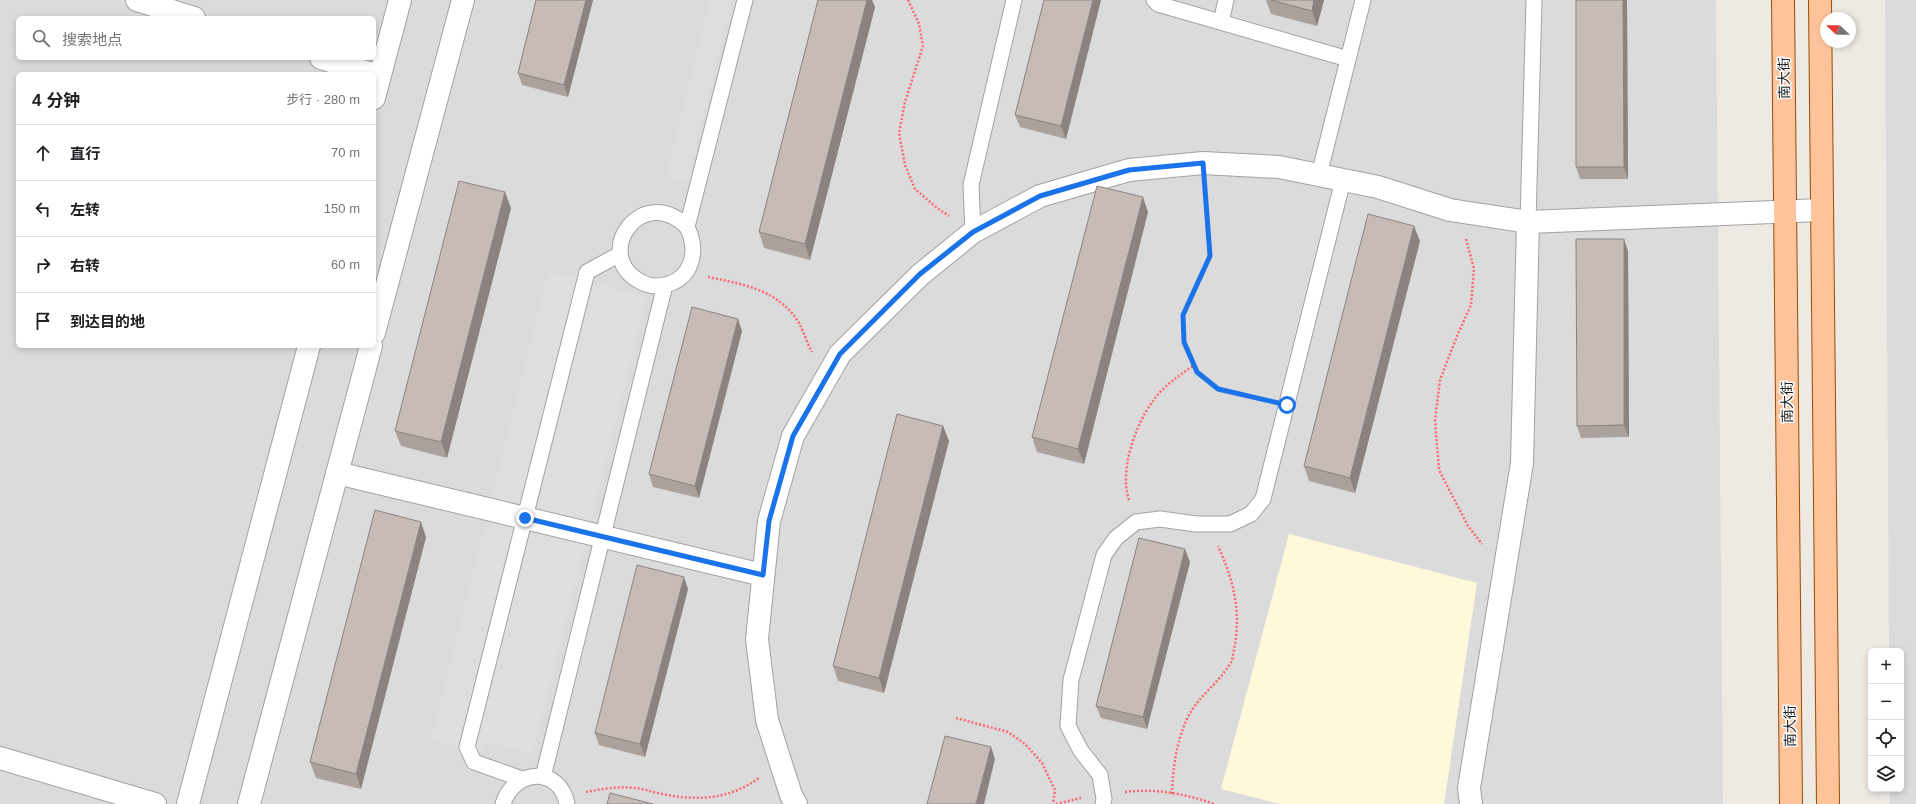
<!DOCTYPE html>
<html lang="zh">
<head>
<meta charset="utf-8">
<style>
	body { margin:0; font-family:Arial,"Noto Sans SC",sans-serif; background:#f2f2f2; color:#202124 }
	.controls { position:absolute; right:12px; bottom:12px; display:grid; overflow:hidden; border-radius:6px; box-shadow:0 2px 6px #0003 }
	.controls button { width:36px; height:36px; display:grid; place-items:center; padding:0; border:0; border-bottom:1px solid #e0e0e0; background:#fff; color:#202124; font:20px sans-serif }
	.compass { position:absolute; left:1820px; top:12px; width:36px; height:36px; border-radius:50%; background:#fff; box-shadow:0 2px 6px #0003; rotate:292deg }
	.stop { position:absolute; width:12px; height:12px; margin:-9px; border:3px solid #1a73e8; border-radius:50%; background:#fff }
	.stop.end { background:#1a73e8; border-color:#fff; box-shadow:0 1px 4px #0008 }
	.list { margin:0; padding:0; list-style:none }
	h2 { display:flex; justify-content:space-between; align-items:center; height:52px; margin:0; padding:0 16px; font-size:17px }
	h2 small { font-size:13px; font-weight:400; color:#757577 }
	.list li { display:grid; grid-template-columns:26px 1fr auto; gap:12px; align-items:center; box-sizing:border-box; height:56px; padding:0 16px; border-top:1px solid #e0e0e0 }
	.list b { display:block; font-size:15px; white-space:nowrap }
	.list em { font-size:13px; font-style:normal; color:#757577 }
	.icon { flex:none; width:22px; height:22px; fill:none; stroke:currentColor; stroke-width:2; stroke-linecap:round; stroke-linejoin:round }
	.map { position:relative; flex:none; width:1916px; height:804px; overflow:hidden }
	.search { position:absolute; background:#fff; box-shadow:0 2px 6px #0003; left:16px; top:16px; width:360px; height:44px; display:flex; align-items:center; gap:10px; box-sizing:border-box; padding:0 14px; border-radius:6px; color:#757577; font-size:15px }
	.panel { position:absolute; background:#fff; box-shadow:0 2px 6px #0003; left:16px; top:72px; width:360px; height:276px; border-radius:6px }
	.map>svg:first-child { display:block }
	.residential { fill:#dcdbdb; fill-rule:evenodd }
	.education { fill:#fff9dc }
	.parking { fill:#dedede }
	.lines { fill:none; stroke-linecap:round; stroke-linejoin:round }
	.service-casing { stroke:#a2a2a2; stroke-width:17 }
	.minor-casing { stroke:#a2a2a2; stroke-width:24 }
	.primary-casing { stroke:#974d00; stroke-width:24 }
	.path { stroke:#fb6871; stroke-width:2.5; stroke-dasharray:2 2; stroke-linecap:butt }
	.service { stroke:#fff; stroke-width:15 }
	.minor { stroke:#fff; stroke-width:22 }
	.primary { stroke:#fdc39b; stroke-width:22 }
	.wall { fill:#aba19d }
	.shaded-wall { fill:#8b8380 }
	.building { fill:#c7bbb7; stroke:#8b8380 }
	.route { stroke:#1a73e8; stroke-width:5 }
	.labels { text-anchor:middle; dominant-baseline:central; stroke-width:3; stroke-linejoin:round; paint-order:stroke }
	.street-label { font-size:14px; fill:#1e1e1e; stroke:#fff }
</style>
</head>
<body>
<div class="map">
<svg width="1916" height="804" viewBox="0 0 1916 804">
	<rect width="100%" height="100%" fill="#efe9e4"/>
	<!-- residential -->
	<g class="residential">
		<path d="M0,0H1716L1723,804H0ZM18,18H374V58H18ZM18,74H374V346H18Z"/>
		<polygon points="1885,0 1916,0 1916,804 1890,804 1890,789 1901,789 1901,651 1889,651"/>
	</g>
	<!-- education -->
	<polygon class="education" points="1289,534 1477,583 1444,804 1280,804 1221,789"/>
	<!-- parking -->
	<g class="parking">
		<polygon points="710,0 733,0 687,182 666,176"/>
		<polygon points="548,272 647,297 533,753 484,741 481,753 431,740"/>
	</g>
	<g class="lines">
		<!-- service casing -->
		<g class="service-casing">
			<g id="service">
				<polyline points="1154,0 1158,4 1348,59"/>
				<polyline points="1221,22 1226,0"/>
				<polyline points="1319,175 1363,0"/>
				<polyline points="1528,222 1534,0"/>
				<path d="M687,227C643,183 594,251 636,279C642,283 649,286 656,286C689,285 701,255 687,227L745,0"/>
				<polyline points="973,232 971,185 1014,0"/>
				<polyline points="543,777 665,285"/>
				<polyline points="522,779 474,762 467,747 587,272 620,254"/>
				<path d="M503,804C514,768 560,766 567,804"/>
				<polyline points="1103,804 1104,799 1100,775 1081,751 1068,726 1071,680 1104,555 1116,538 1136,522 1160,519 1196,524 1230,524 1251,514 1263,499 1343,180"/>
			</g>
		</g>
		<!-- minor casing -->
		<g class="minor-casing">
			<g id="minor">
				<polyline points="137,0 194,18"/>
				<polyline points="321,58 372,74"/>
				<polyline points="374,98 400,0"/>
				<polyline points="374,333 463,0"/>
				<polyline points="337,473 763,575"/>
				<polyline points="0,758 155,804"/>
				<polyline points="188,804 309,346"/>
				<polyline points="249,804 371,346"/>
				<polyline points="796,804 791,795 767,720 757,639 769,521 793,436 840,354 920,275 973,232 1040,196 1129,170 1203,163 1279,167 1378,187 1450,210 1528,222 1822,210"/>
				<polyline points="1471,804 1469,788 1522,463 1528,222"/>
			</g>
		</g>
		<!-- primary casing -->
		<g class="primary-casing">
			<g id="primary">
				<polyline points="1783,0 1791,804"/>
				<polyline points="1820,0 1828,804"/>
			</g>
		</g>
		<!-- path -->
		<g class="path">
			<polyline points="908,0 919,24 923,46 905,102 899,133 905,165 915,189 937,208 949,216"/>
			<polyline points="1205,189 1210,256 1183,315 1184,342 1197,372 1218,389 1265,400"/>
			<polyline points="1466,239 1474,269 1471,305 1457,336 1440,380 1435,420 1439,470 1468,526 1482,544"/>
			<path d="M708,277C743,284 779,290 799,323C804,332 807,343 812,352"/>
			<path d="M1129,500C1119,471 1135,425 1153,401C1163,386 1179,376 1194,365"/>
			<polyline points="956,718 1008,732 1025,744 1042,763 1055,790 1053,804"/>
			<path d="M586,792C601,789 618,786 635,788C644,789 653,792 662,794C698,801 728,800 759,778"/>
			<path d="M1125,792C1155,788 1186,794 1214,804"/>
			<path d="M1172,794C1173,768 1176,743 1187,719C1197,697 1218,684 1230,664C1233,660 1233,654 1234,649C1242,613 1233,578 1218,546"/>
			<polyline points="1056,804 1081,798"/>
		</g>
		<!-- service -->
		<use href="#service" class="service"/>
		<!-- minor -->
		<use href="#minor" class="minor"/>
		<!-- primary -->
		<use href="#primary" class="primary"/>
	</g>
	<!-- wall -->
	<g class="wall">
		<polygon points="536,0 593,0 568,97 522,85 518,73"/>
		<polygon points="1044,0 1101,0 1066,139 1020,127 1015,115"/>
		<polygon points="1266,0 1324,0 1317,26 1271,14"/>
		<polygon points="1576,0 1627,0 1628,179 1580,179 1576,167"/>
		<polygon points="875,7 810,260 764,248 759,232"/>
		<polygon points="511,208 447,458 401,446 395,431"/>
		<polygon points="1148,212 1084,464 1037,452 1032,437"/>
		<polygon points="1420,241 1355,493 1309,481 1304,466"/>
		<polygon points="1628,251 1629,437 1581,438 1577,426"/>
		<polygon points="742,331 699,498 653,487 649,474"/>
		<polygon points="943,426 949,441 884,693 838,681 833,666"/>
		<polygon points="426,537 361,789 316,778 310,762"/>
		<polygon points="1190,562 1147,729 1101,718 1096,706"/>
		<polygon points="688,589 645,757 599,745 595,733"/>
	</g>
	<!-- shaded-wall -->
	<g class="shaded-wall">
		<polygon points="586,0 593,0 568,97 564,85"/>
		<polygon points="867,0 872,0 875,7 810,260 805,244"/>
		<polygon points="1093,0 1101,0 1066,139 1061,126"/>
		<polygon points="1314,0 1324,0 1317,26 1312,11"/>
		<polygon points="1623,0 1627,0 1628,179 1624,167"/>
		<polygon points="505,192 511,208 447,458 441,442"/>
		<polygon points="1143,197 1148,212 1084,464 1078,449"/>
		<polygon points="1414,226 1420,241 1355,493 1350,478"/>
		<polygon points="1624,239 1628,251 1629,437 1624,425"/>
		<polygon points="738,319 742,331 699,498 695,486"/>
		<polygon points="943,426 949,441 884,693 879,678"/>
		<polygon points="421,522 426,537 361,789 356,774"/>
		<polygon points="1185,549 1190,562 1147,729 1143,717"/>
		<polygon points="684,577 688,589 645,757 640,744"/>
		<polygon points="991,747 995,759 984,804 976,804"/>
	</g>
	<!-- building -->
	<g class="building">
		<polygon points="536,0 586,0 564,85 518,73"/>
		<polygon points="818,0 867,0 805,244 759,232"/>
		<polygon points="1044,0 1093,0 1061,126 1015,115"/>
		<polygon points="1271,0 1314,0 1312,11"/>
		<polygon points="1576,0 1623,0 1624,167 1576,167"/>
		<polygon points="459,181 505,192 441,442 395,431"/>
		<polygon points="1097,186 1143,197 1078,449 1032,437"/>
		<polygon points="1368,214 1414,226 1350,478 1304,466"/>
		<polygon points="1576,239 1624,239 1624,425 1577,426"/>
		<polygon points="692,307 738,319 695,486 649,474"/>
		<polygon points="897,414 943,426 879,678 833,666"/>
		<polygon points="375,510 421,522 356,774 310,762"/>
		<polygon points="1139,538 1185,549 1143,717 1096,706"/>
		<polygon points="637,565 684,577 640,744 595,733"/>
		<polygon points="945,736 991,747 976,804 927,804"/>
		<polygon points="610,793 653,804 607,804"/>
	</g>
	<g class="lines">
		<!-- route -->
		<polyline class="route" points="525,518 763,575 769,521 793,436 840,354 920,274 973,232 1040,196 1129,170 1203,163 1210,256 1183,315 1184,342 1197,372 1218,389 1287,405"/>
	</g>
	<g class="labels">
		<!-- street labels -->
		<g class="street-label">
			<text transform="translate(1784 78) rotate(-91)">南大街</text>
			<text transform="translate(1787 402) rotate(-91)">南大街</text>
			<text transform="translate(1790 726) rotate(-91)">南大街</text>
		</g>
	</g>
</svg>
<div class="controls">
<button>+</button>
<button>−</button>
<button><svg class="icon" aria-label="locate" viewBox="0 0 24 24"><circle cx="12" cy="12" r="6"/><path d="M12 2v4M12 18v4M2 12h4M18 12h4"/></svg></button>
<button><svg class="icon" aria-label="layers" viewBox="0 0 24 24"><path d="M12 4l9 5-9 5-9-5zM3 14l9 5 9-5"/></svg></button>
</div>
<svg class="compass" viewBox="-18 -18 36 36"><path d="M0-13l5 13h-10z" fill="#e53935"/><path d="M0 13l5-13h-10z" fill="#757577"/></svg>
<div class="stop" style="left:1287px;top:405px"></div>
<div class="stop end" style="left:525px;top:518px"></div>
<div class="search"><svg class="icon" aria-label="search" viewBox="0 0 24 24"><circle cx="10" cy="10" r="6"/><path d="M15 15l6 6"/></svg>搜索地点</div>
<section class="panel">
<h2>4 分钟<small>步行 · 280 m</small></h2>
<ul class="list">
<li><svg class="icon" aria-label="ahead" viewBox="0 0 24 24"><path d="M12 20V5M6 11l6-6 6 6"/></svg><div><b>直行</b></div><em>70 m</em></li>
<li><svg class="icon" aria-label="left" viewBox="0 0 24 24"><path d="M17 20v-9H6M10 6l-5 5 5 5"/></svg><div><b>左转</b></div><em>150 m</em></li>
<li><svg class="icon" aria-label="right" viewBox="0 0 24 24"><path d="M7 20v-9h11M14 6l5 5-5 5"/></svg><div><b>右转</b></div><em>60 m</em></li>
<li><svg class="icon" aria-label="arrive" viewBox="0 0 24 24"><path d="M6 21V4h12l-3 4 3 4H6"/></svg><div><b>到达目的地</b></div></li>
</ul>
</section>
</div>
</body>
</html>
